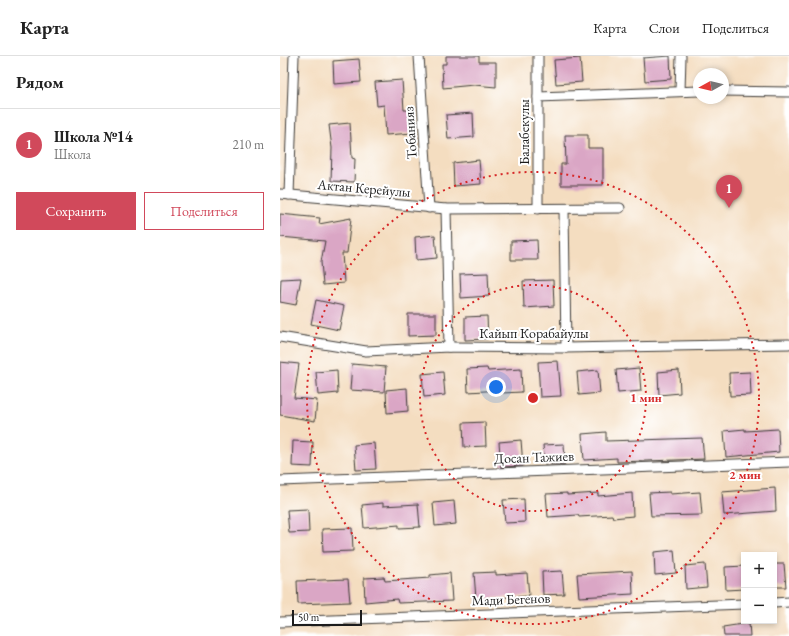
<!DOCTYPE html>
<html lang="ru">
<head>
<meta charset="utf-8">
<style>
	body { margin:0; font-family:"EB Garamond",serif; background:#f2f2f2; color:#222 }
	.controls { position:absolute; right:12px; bottom:12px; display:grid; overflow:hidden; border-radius:0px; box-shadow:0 2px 6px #0003 }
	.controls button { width:36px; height:36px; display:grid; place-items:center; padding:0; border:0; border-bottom:1px solid #e0e0e0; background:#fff; color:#222; font:20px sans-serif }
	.compass { position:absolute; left:413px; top:12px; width:36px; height:36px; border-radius:50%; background:#fff; box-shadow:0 2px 6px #0003; rotate:262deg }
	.scale { position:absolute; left:12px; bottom:10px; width:70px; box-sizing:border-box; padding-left:4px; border:2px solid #1c1c1c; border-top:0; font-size:11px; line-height:14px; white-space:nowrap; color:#1c1c1c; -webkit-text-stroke:3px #fff; paint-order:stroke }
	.you { position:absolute; left:216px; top:331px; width:14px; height:14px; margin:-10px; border:3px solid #fff; border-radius:50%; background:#1a73e8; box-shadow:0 0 0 6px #1a73e833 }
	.badge { display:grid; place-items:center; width:26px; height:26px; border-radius:50%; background:#d1495b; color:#fff; font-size:13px; font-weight:700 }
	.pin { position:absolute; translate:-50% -33px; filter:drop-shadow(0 1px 2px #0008) }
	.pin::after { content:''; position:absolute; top:21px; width:14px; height:12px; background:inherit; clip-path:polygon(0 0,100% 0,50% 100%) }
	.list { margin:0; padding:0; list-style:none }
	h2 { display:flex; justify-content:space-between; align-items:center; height:52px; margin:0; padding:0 16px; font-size:17px }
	h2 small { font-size:13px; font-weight:400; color:#767676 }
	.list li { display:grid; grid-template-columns:26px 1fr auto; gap:12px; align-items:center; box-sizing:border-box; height:72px; padding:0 16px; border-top:1px solid #e0e0e0 }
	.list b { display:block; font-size:15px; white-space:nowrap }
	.list p { margin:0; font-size:13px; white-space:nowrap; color:#767676 }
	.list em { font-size:13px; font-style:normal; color:#767676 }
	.actions { display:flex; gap:8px; padding:12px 16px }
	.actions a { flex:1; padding:9px 0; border:1px solid #d1495b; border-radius:0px; text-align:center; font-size:14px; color:#d1495b }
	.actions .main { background:#d1495b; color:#fff }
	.map { position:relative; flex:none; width:509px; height:580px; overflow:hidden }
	header { display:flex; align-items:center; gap:24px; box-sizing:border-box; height:56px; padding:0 20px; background:#fff; border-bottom:1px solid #e0e0e0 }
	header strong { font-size:19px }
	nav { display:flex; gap:22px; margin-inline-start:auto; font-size:14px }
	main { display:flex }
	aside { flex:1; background:#fff }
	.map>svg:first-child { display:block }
	.building { fill:#daa6c5 }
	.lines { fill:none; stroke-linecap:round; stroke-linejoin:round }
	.minor-casing { stroke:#3c3935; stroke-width:11 }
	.minor { stroke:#fff; stroke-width:9 }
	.ring { fill:none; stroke:#d62828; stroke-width:2; stroke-dasharray:2 4 }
	.labels { text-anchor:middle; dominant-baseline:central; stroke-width:4; stroke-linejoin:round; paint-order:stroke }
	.street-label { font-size:14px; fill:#1c1c1c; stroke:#fff }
	.centre { fill:#d62828; stroke:#fff; stroke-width:2 }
	.ring-label { font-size:12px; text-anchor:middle; font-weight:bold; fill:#d62828; stroke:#fff; stroke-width:4; stroke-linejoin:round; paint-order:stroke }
</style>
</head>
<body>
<header>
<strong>Карта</strong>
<nav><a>Карта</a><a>Слои</a><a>Поделиться</a></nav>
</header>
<main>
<aside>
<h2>Рядом<small></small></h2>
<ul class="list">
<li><span class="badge">1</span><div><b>Школа №14</b><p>Школа</p></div><em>210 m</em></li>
</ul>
<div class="actions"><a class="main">Сохранить</a><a>Поделиться</a></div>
</aside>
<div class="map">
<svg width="509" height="580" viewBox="0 0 509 580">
	<rect width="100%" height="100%" fill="#fff"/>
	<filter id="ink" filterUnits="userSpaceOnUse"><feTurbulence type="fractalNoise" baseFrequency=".025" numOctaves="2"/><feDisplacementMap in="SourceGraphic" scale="8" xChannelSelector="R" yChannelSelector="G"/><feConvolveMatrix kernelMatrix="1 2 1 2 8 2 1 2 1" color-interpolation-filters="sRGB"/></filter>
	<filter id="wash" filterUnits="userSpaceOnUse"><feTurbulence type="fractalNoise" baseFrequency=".012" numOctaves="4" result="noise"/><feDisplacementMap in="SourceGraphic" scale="16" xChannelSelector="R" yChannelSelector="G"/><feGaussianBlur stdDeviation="0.9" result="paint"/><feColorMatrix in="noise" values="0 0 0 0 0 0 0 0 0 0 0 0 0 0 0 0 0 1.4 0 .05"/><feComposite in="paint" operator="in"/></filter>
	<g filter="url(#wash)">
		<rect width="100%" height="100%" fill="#f4ddc0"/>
		<g id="blocks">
			<!-- building -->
			<g class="building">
				<polygon points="166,0 199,0 199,6 216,6 216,31 194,29 163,32 162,8 166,8"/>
				<polygon points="390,0 391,23 365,25 363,2"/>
				<polygon points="300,2 302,26 276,28 274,4"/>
				<polygon points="79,3 81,26 54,28 53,5"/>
				<polygon points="122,24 124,54 131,54 133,77 106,79 104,49 97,50 95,26"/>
				<polygon points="193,57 194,81 168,83 166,59"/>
				<polygon points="70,67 72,102 75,103 74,126 51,125 52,92 49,69"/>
				<polygon points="285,79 308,79 308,92 323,92 323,129 281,129 281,108 286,108"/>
				<polygon points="199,104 201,128 174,130 173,107"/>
				<polygon points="0,158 40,162 39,168 71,162 67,197 62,197 64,227 43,229 41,206 45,185 0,181"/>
				<polygon points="155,179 157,202 136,204 135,181"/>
				<polygon points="257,184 258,204 231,204 231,185"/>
				<polygon points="208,217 209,240 181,242 180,218"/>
				<polygon points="21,222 16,249 0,246 1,223"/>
				<polygon points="273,224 274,250 244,252 243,225"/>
				<polygon points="36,244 64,250 59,274 31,268"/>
				<polygon points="128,258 156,258 156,279 128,280"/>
				<polygon points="207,260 208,283 185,284 185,261"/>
				<polygon points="278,305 281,340 260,341 258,306"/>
				<polygon points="0,306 19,308 14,342 37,344 35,365 0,359"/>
				<polygon points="72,308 106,311 104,336 70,334"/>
				<polygon points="207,312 208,315 241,313 242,336 222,337 222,334 188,336 187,313"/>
				<polygon points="359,312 361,335 338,337 336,314"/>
				<polygon points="57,314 58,337 38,339 36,316"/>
				<polygon points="318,314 320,337 299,339 297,316"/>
				<polygon points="399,314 400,337 379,339 378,316"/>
				<polygon points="163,316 165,339 144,341 142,318"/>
				<polygon points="470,316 471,339 450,340 449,317"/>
				<polygon points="127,332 128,355 107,357 106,334"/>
				<polygon points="205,366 206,390 184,391 183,367"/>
				<polygon points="465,373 465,375 498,373 499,396 446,401 444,375"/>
				<polygon points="326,376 326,385 422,382 424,403 337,406 337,402 304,404 302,378"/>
				<polygon points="241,384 243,410 221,411 219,386"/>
				<polygon points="13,385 33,386 32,411 12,410"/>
				<polygon points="94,387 96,413 76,414 74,389"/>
				<polygon points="284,388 285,408 265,409 263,389"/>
				<polygon points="495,432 496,455 444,459 442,436"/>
				<polygon points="390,436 390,438 420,436 422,459 371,460 369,437"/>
				<polygon points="287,437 287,439 318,437 318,440 352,437 353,460 333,462 332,459 299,461 298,459 268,461 266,438"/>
				<polygon points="244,443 245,466 225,467 223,444"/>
				<polygon points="174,445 176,468 155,470 153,447"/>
				<polygon points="103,447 103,450 138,448 140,471 119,472 119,469 84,472 82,449"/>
				<polygon points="28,453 29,476 9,477 7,454"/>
				<polygon points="72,472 73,495 43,496 42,473"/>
				<polygon points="394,494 396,517 375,519 374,496"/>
				<polygon points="425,508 427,531 406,533 405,510"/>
				<polygon points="494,508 504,508 506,531 494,531"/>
				<polygon points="464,510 464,533 446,534 445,511"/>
				<polygon points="282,515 284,538 263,539 262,516"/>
				<polygon points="352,515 353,538 299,541 297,518"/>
				<polygon points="216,516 216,519 247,517 249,540 196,543 194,517"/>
				<polygon points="170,517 172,545 118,547 117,543 85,546 84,522 104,521 105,525 150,522 150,519"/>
				<polygon points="68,523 70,546 18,548 17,525"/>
				<polygon points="469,567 470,580 444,580 443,571"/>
			</g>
		</g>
	</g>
	<g filter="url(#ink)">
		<use href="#blocks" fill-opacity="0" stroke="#3c3935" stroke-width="1"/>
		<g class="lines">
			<!-- minor casing -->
			<g class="minor-casing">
				<g id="minor">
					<polyline points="139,0 149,152"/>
					<polyline points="400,35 401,0"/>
					<polyline points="443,35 509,36"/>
					<polyline points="258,41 419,35"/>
					<polyline points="0,138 166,153"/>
					<polyline points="9,139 14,0"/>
					<polyline points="258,153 258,0"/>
					<polyline points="284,153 286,292"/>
					<polyline points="0,281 86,295 169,291 286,292 509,288"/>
					<polyline points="169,291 166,153 340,152"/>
					<polyline points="0,425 509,406"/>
					<polyline points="494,547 509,546"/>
					<polyline points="0,566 464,548"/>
				</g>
			</g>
			<!-- minor -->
			<use href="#minor" class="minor"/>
		</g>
	</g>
	<!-- distance rings -->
	<g class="ring">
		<circle cx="253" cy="342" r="113"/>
		<circle cx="253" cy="342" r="226"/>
	</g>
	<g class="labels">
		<!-- street labels -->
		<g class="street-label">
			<text transform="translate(244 76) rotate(-90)">Балабекулы</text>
			<text transform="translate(130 77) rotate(-94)">Тобанияз</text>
			<text transform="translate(84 132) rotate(5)">Актан Керейулы</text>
			<text x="254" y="277">Кайып Корабайулы</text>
			<text transform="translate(254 401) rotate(-2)">Досан Тажиев</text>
			<text transform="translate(231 543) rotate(-2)">Мади Бегенов</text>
		</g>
	</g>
	<circle cx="253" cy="342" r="6" class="centre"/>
	<g class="ring-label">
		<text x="366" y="346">1 мин</text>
		<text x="465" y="423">2 мин</text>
	</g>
</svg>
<div class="controls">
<button>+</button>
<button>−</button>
</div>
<svg class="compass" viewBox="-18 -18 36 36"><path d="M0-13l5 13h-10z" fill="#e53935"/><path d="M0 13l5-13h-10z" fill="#767676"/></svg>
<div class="scale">50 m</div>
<div class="you"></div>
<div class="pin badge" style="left:449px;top:152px">1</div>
</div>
</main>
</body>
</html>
